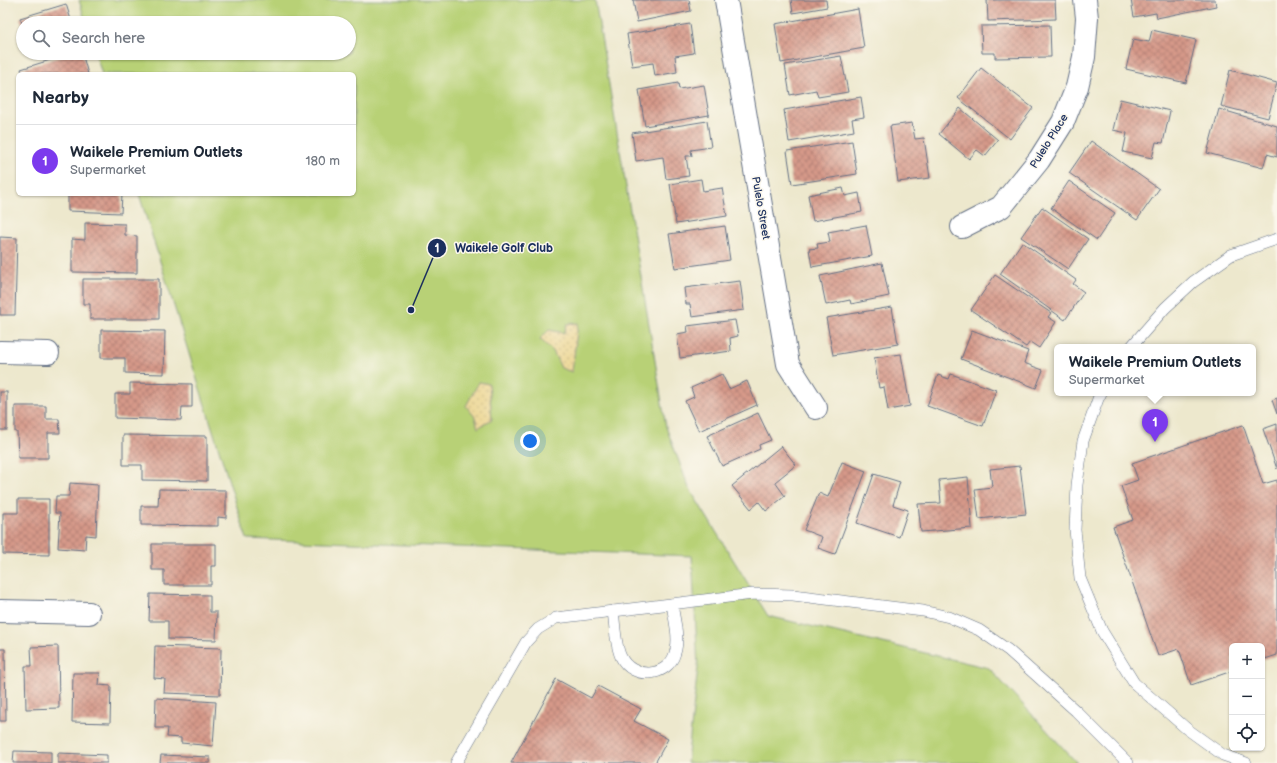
<!DOCTYPE html>
<html lang="en">
<head>
<meta charset="utf-8">
<style>
	body { margin:0; font-family:"Balsamiq Sans",sans-serif; background:#f2f2f3; color:#1f2937 }
	.controls { position:absolute; right:12px; bottom:12px; display:grid; overflow:hidden; border-radius:6px; box-shadow:0 1px 3px #0004 }
	.controls button { width:36px; height:36px; display:grid; place-items:center; padding:0; border:0; border-bottom:1px solid #e0e1e3; background:#fff; color:#1f2937; font:20px sans-serif }
	.you { position:absolute; left:530px; top:441px; width:14px; height:14px; margin:-10px; border:3px solid #fff; border-radius:50%; background:#1a73e8; box-shadow:0 0 0 6px #1a73e833 }
	.badge { display:grid; place-items:center; width:26px; height:26px; border-radius:50%; background:#7c3aed; color:#fff; font-size:13px; font-weight:700 }
	.pin { position:absolute; translate:-50% -33px; filter:drop-shadow(0 1px 2px #0008) }
	.pin::after { content:''; position:absolute; top:21px; width:14px; height:12px; background:inherit; clip-path:polygon(0 0,100% 0,50% 100%) }
	.popup { position:absolute; left:1054px; top:344px; width:202px; height:52px; box-sizing:border-box; display:grid; place-content:center; border-radius:6px; background:#fff; filter:drop-shadow(0 1px 3px #0005); font-size:13px; white-space:nowrap; color:#747a83 }
	.popup b { font-size:15px; color:#1f2937 }
	.popup::after { content:''; position:absolute; left:50%; top:100%; margin-left:-8px; border:8px solid transparent; border-top-color:#fff }
	.list { margin:0; padding:0; list-style:none }
	h2 { display:flex; justify-content:space-between; align-items:center; height:52px; margin:0; padding:0 16px; font-size:17px }
	h2 small { font-size:13px; font-weight:400; color:#747a83 }
	.list li { display:grid; grid-template-columns:26px 1fr auto; gap:12px; align-items:center; box-sizing:border-box; height:72px; padding:0 16px; border-top:1px solid #e0e1e3 }
	.list b { display:block; font-size:15px; white-space:nowrap }
	.list p { margin:0; font-size:13px; white-space:nowrap; color:#747a83 }
	.list em { font-size:13px; font-style:normal; color:#747a83 }
	.icon { flex:none; width:22px; height:22px; fill:none; stroke:currentColor; stroke-width:2; stroke-linecap:round; stroke-linejoin:round }
	.map { position:relative; flex:none; width:1277px; height:763px; overflow:hidden }
	.search { position:absolute; background:#fff; box-shadow:0 1px 3px #0004; left:16px; top:16px; width:340px; height:44px; display:flex; align-items:center; gap:10px; box-sizing:border-box; padding:0 14px; border-radius:22px; color:#747a83; font-size:15px }
	.panel { position:absolute; background:#fff; box-shadow:0 1px 3px #0004; left:16px; top:72px; width:340px; height:124px; border-radius:6px }
	.map>svg:first-child { display:block }
	.grass { fill:#b8d176; stroke:#6a806a }
	.sand { fill:url(#sand-dots); stroke:#84847e }
	.building { fill:url(#building-cross-hatch) }
	.lines { fill:none; stroke-linecap:round; stroke-linejoin:round }
	.service-casing { stroke:#647085; stroke-width:12 }
	.minor-casing { stroke:#647085; stroke-width:24 }
	.service { stroke:#fff; stroke-width:11 }
	.minor { stroke:#fff; stroke-width:22 }
	.labels { text-anchor:middle; dominant-baseline:central; stroke-width:3; stroke-linejoin:round; paint-order:stroke }
	.street-label { font-size:11px; fill:#1b2f5e; stroke:#fbf7ec }
	.leader { fill:none; stroke:#1b2f5e; stroke-width:1.5 }
	.callout-dot { fill:#1b2f5e; stroke:#fbf7ec; stroke-width:1.5 }
	.mark-label { font-size:12px; text-anchor:middle; font-weight:bold; fill:#fff }
	.callout-label { font-size:12px; text-anchor:middle; font-weight:bold; fill:#1b2f5e; stroke:#fbf7ec; stroke-width:3; stroke-linejoin:round; paint-order:stroke }
</style>
</head>
<body>
<div class="map">
<svg width="1277" height="763" viewBox="0 0 1277 763">
	<defs>
		<pattern id="sand-dots" width="8" height="8" patternUnits="userSpaceOnUse"><rect width="8" height="8" fill="#eeda9e"/><path d="M2 2h.1M6 6h.1" fill="none" stroke="#ccbb8a" stroke-width="1.8" stroke-linecap="round"/></pattern>
		<pattern id="building-cross-hatch" width="8" height="8" patternUnits="userSpaceOnUse"><rect width="8" height="8" fill="#d69989"/><path d="M0 0l8 8M0 8l8-8" fill="none" stroke="#ad7d73"/></pattern>
	</defs>
	<rect width="100%" height="100%" fill="#fbf7ec"/>
	<filter id="ink" filterUnits="userSpaceOnUse"><feTurbulence type="fractalNoise" baseFrequency=".025" numOctaves="2"/><feDisplacementMap in="SourceGraphic" scale="8" xChannelSelector="R" yChannelSelector="G"/><feConvolveMatrix kernelMatrix="1 2 1 2 8 2 1 2 1" color-interpolation-filters="sRGB"/></filter>
	<filter id="wash" filterUnits="userSpaceOnUse"><feTurbulence type="fractalNoise" baseFrequency=".012" numOctaves="4" result="noise"/><feDisplacementMap in="SourceGraphic" scale="16" xChannelSelector="R" yChannelSelector="G"/><feGaussianBlur stdDeviation="0.9" result="paint"/><feColorMatrix in="noise" values="0 0 0 0 0 0 0 0 0 0 0 0 0 0 0 0 0 1.4 0 .05"/><feComposite in="paint" operator="in"/></filter>
	<g filter="url(#wash)">
		<rect width="100%" height="100%" fill="#ede8cd"/>
		<!-- grass -->
		<polygon class="grass" points="79,0 595,0 666,427 689,488 768,616 989,668 1077,763 687,763 698,667 692,556 247,539 139,194 354,194 354,74 102,74 95,53 349,53 349,23 86,23"/>
		<!-- sand -->
		<g class="sand">
			<polygon points="578,323 572,372 561,368 553,351 540,339 549,330 564,333 567,324"/>
			<polygon points="479,382 489,384 492,419 478,428 475,417 466,406"/>
		</g>
		<g id="blocks">
			<!-- building -->
			<g class="building">
				<polygon points="633,0 689,0 691,11 637,22"/>
				<polygon points="791,0 826,0 827,7 793,13"/>
				<polygon points="987,0 1055,0 1056,19 988,21"/>
				<polygon points="1131,0 1215,0 1216,6 1157,18 1156,13 1134,17"/>
				<polygon points="66,4 72,23 22,23 20,18"/>
				<polygon points="858,9 864,48 781,63 775,24"/>
				<polygon points="690,24 694,53 675,56 677,72 655,76 653,63 632,66 627,34"/>
				<polygon points="1050,25 1051,57 995,58 995,53 982,53 981,26"/>
				<polygon points="1152,30 1196,40 1186,83 1126,69 1133,39 1149,42"/>
				<polygon points="73,53 82,53 88,74 23,74 21,69"/>
				<polygon points="841,56 848,92 818,97 816,90 790,95 785,65"/>
				<polygon points="981,68 1033,108 1010,139 958,98"/>
				<polygon points="1230,70 1277,83 1268,118 1221,106"/>
				<polygon points="678,83 679,89 704,85 709,115 645,126 639,90"/>
				<polygon points="861,97 864,117 852,119 854,131 789,142 784,110"/>
				<polygon points="1120,99 1170,111 1163,143 1156,142 1152,158 1123,152 1127,133 1113,130"/>
				<polygon points="960,108 998,140 985,156 977,150 969,159 939,134"/>
				<polygon points="1219,109 1277,126 1277,157 1267,154 1263,168 1207,153"/>
				<polygon points="707,121 711,147 691,150 692,156 686,156 689,176 666,179 663,157 636,161 632,133"/>
				<polygon points="912,123 915,139 924,138 930,178 898,182 890,126"/>
				<polygon points="852,141 857,174 792,184 787,151"/>
				<polygon points="1091,141 1159,189 1137,220 1069,173"/>
				<polygon points="701,179 703,191 722,188 727,216 676,224 670,184"/>
				<polygon points="1069,181 1115,213 1097,240 1051,208"/>
				<polygon points="843,188 845,196 859,193 862,212 813,221 808,195"/>
				<polygon points="68,194 122,194 121,213 68,211"/>
				<polygon points="1042,207 1088,239 1068,269 1021,237"/>
				<polygon points="85,223 125,224 125,235 137,236 137,273 72,272 72,239 85,240"/>
				<polygon points="866,225 872,256 812,267 809,249 818,248 817,244 830,242 828,232"/>
				<polygon points="725,226 730,260 675,268 669,234"/>
				<polygon points="0,237 17,238 15,315 0,315"/>
				<polygon points="1022,242 1076,280 1073,284 1084,292 1065,320 1000,274"/>
				<polygon points="882,263 889,296 851,304 850,300 826,305 820,276"/>
				<polygon points="995,275 1051,313 1048,317 1056,322 1039,348 1030,342 1026,347 971,310"/>
				<polygon points="83,279 159,279 159,319 90,319 90,304 83,304"/>
				<polygon points="740,281 744,310 692,317 690,304 686,304 684,288"/>
				<polygon points="892,307 898,344 833,355 826,318"/>
				<polygon points="735,320 738,336 730,338 731,351 680,358 677,334 688,332 687,326"/>
				<polygon points="101,330 165,331 164,374 125,373 125,358 101,358"/>
				<polygon points="972,330 1028,351 1024,363 1043,370 1036,388 961,359"/>
				<polygon points="901,354 910,406 888,410 884,387 879,388 874,358"/>
				<polygon points="722,374 729,389 747,381 757,405 699,431 685,401 694,397 691,388"/>
				<polygon points="951,374 996,390 983,426 927,406 938,375 949,379"/>
				<polygon points="130,383 192,384 192,407 182,407 181,420 115,418 115,394 130,394"/>
				<rect x="0" y="392" width="7" height="38"/>
				<polygon points="1277,398 1277,414 1272,400"/>
				<polygon points="15,406 46,406 46,419 59,419 60,433 48,433 48,458 18,458 17,432 15,432"/>
				<polygon points="758,413 771,440 759,445 760,449 722,466 707,436"/>
				<polygon points="1277,424 1277,469 1263,429"/>
				<polygon points="1243,425 1263,484 1277,480 1277,655 1262,660 1262,646 1232,646 1232,671 1191,685 1179,649 1158,656 1113,527 1133,520 1121,486 1138,480 1132,463"/>
				<polygon points="123,435 207,436 207,481 142,480 142,465 123,465"/>
				<polygon points="781,446 796,465 775,482 785,496 766,511 759,502 751,509 732,486"/>
				<polygon points="842,462 866,471 835,554 818,548 822,537 804,530 819,493 828,497"/>
				<polygon points="1020,466 1026,514 979,519 975,489 992,487 990,469"/>
				<polygon points="874,474 900,482 893,505 908,510 899,537 857,523"/>
				<polygon points="968,477 972,528 921,532 918,504 941,503 939,480"/>
				<polygon points="70,483 98,485 96,536 86,535 85,550 58,548 60,513 55,513 56,496 69,496"/>
				<polygon points="159,489 226,490 226,518 218,517 218,526 141,525 141,506 158,506"/>
				<polygon points="18,499 49,499 49,555 3,554 3,513 18,513"/>
				<polygon points="152,544 216,544 216,566 211,566 211,585 164,585 164,570 152,570"/>
				<polygon points="150,594 210,595 210,612 217,612 216,640 168,639 168,621 149,621"/>
				<polygon points="58,646 59,708 26,709 25,666 32,666 31,647"/>
				<polygon points="155,646 221,648 220,695 164,693 165,679 154,678"/>
				<polygon points="0,649 5,649 6,721 0,721"/>
				<polygon points="73,673 100,673 99,685 111,686 110,723 72,722"/>
				<polygon points="556,679 591,698 598,686 641,709 634,721 668,739 655,763 511,763"/>
				<polygon points="156,698 216,702 213,746 181,743 181,738 167,737 168,728 155,728"/>
				<polygon points="14,751 51,752 51,763 13,763"/>
				<polygon points="58,753 107,755 107,763 58,763"/>
				<polygon points="161,755 210,757 210,763 160,763"/>
			</g>
		</g>
	</g>
	<g filter="url(#ink)">
		<use href="#blocks" fill-opacity="0" stroke="#647085" stroke-width="1"/>
		<g class="lines">
			<!-- service casing -->
			<g class="service-casing">
				<g id="service">
					<polyline points="1131,347 1165,308 1193,282 1231,255 1277,239"/>
					<polyline points="1101,393 1098,399 1083,441 1077,485 1075,530 1080,578 1102,631 1134,683 1187,729 1223,755 1246,763"/>
					<path d="M613,611C615,624 615,645 621,657C632,680 668,678 675,653C680,638 674,619 672,604"/>
					<polyline points="456,763 526,642 538,629 556,618 753,594 793,595 923,611 949,617 979,630 1008,650 1076,711 1128,763"/>
				</g>
			</g>
			<!-- minor casing -->
			<g class="minor-casing">
				<g id="minor">
					<polyline points="726,0 788,364 816,408"/>
					<polyline points="962,227 1001,207 1039,160 1063,122 1077,87 1084,57 1087,18 1085,0"/>
					<polyline points="0,352 48,353"/>
					<polyline points="0,611 89,613"/>
				</g>
			</g>
			<!-- service -->
			<use href="#service" class="service"/>
			<!-- minor -->
			<use href="#minor" class="minor"/>
		</g>
	</g>
	<g class="labels">
		<!-- street labels -->
		<g class="street-label">
			<text transform="translate(1049 141) rotate(-58)">Pulelo Place</text>
			<text transform="translate(761 208) rotate(80)">Pulelo Street</text>
		</g>
	</g>
	<!-- callouts -->
	<path class="leader" d="M411 310L437 248"/>
	<g class="callout-dot">
		<circle cx="411" cy="310" r="4"/>
		<circle cx="437" cy="248" r="10"/>
	</g>
	<g class="mark-label">
		<text x="437" y="252">1</text>
	</g>
	<g class="callout-label">
		<text x="504" y="252">Waikele Golf Club</text>
	</g>
</svg>
<div class="controls">
<button>+</button>
<button>−</button>
<button><svg class="icon" aria-label="locate" viewBox="0 0 24 24"><circle cx="12" cy="12" r="6"/><path d="M12 2v4M12 18v4M2 12h4M18 12h4"/></svg></button>
</div>
<div class="you"></div>
<div class="pin badge" style="left:1155px;top:442px">1</div>
<div class="popup"><b>Waikele Premium Outlets</b>Supermarket</div>
<div class="search"><svg class="icon" aria-label="search" viewBox="0 0 24 24"><circle cx="10" cy="10" r="6"/><path d="M15 15l6 6"/></svg>Search here</div>
<section class="panel">
<h2>Nearby<small></small></h2>
<ul class="list">
<li><span class="badge">1</span><div><b>Waikele Premium Outlets</b><p>Supermarket</p></div><em>180 m</em></li>
</ul>
</section>
</div>
</body>
</html>
